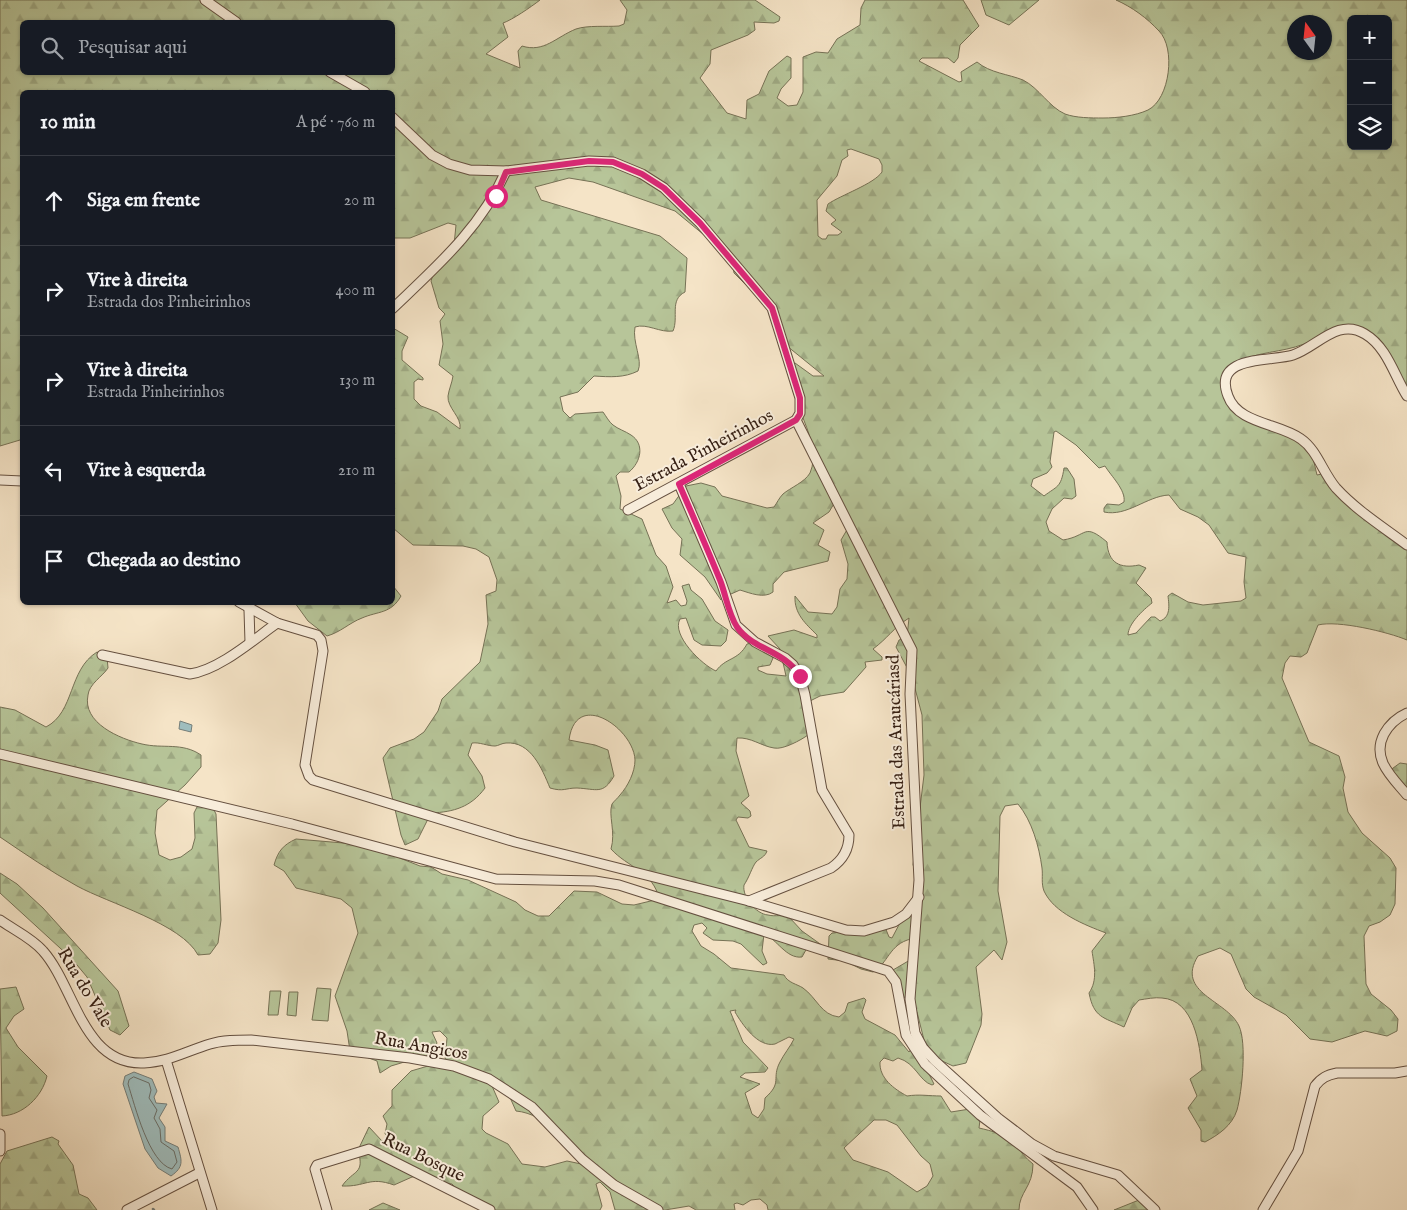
<!DOCTYPE html>
<html lang="pt">
<head>
<meta charset="utf-8">
<style>
	body { margin:0; font-family:"IM FELL English",serif; background:#20242c; color:#f1f3f6 }
	.controls { position:absolute; right:15px; top:15px; display:grid; overflow:hidden; border-radius:8px; box-shadow:0 1px 4px #0004 }
	.controls button { width:45px; height:45px; display:grid; place-items:center; padding:0; border:0; border-bottom:1px solid #363941; background:#171b24; color:#f1f3f6; font:25px sans-serif }
	.compass { position:absolute; left:1287px; top:15px; width:45px; height:45px; border-radius:50%; background:#171b24; box-shadow:0 1px 4px #0004; rotate:345deg }
	.stop { position:absolute; width:15px; height:15px; margin:-11px; border:4px solid #db2777; border-radius:50%; background:#fff }
	.stop.end { background:#db2777; border-color:#fff; box-shadow:0 1px 5px #0008 }
	.list { margin:0; padding:0; list-style:none }
	h2 { display:flex; justify-content:space-between; align-items:center; height:65px; margin:0; padding:0 20px; font-size:21px }
	h2 small { font-size:16px; font-weight:400; color:#9ea1a6 }
	.list li { display:grid; grid-template-columns:32px 1fr auto; gap:15px; align-items:center; box-sizing:border-box; height:90px; padding:0 20px; border-top:1px solid #363941 }
	.list b { display:block; font-size:19px; white-space:nowrap }
	.list p { margin:0; font-size:16px; white-space:nowrap; color:#9ea1a6 }
	.list em { font-size:16px; font-style:normal; color:#9ea1a6 }
	.icon { flex:none; width:28px; height:28px; fill:none; stroke:currentColor; stroke-width:2; stroke-linecap:round; stroke-linejoin:round }
	.map { position:relative; flex:none; width:1407px; height:1210px; overflow:hidden }
	.search { position:absolute; background:#171b24; box-shadow:0 1px 4px #0004; left:20px; top:20px; width:375px; height:55px; display:flex; align-items:center; gap:12px; box-sizing:border-box; padding:0 18px; border-radius:8px; color:#9ea1a6; font-size:19px }
	.panel { position:absolute; background:#171b24; box-shadow:0 1px 4px #0004; left:20px; top:90px; width:375px; height:515px; border-radius:8px }
	.map>svg:first-child { display:block }
	.green { fill:#b7c599; stroke:#767256 }
	.forest { fill:url(#forest-firs); stroke:#767256; fill-rule:evenodd }
	.water { fill:#9fbdbd; stroke:#757e79 }
	.lines { fill:none; stroke-linecap:round; stroke-linejoin:round }
	.shore { stroke:#6a6e68; stroke-width:1 }
	.stream { stroke:#757e79; stroke-width:2.5 }
	.minor-casing { stroke:#655040; stroke-width:11 }
	.minor { stroke:#f8eddb; stroke-width:9 }
	.route { stroke:#db2777; stroke-width:6 }
	.labels { text-anchor:middle; dominant-baseline:central; stroke-width:4; stroke-linejoin:round; paint-order:stroke }
	.street-label { font-size:18px; fill:#351f13; stroke:#f8eddb }
</style>
</head>
<body>
<div class="map">
<svg width="1407" height="1210" viewBox="0 0 1407 1210">
	<defs>
		<pattern id="forest-firs" width="22" height="20" patternUnits="userSpaceOnUse" patternTransform="scale(1.25)"><rect width="22" height="20" fill="#b7c599"/><path d="M5 1l3.5 6h-7zM16 11l3.5 6h-7z" fill="#9ea983"/></pattern>
	</defs>
	<rect width="100%" height="100%" fill="#f5e4c7"/>
	<filter id="stains"><feTurbulence type="fractalNoise" baseFrequency=".004" numOctaves="4"/><feColorMatrix values="0 0 0 0 .2 0 0 0 0 .09 0 0 0 0 .02 0 0 0 .5 -.17"/></filter>
	<radialGradient id="worn" r=".72"><stop offset=".6" stop-color="#630" stop-opacity="0"/><stop offset="1" stop-color="#630" stop-opacity=".3"/></radialGradient>
	<!-- green -->
	<g class="green">
		<polygon points="317,988 331,989 328,1021 312,1020"/>
		<polygon points="270,991 281,991 278,1015 268,1015"/>
		<polygon points="289,992 298,992 296,1016 287,1015"/>
	</g>
	<!-- forest -->
	<g class="forest">
		<path d="M0,0H540C531,7 512,20 503,23L508,37L486,54L520,68L518,51L522,46C544,53 556,37 576,29C588,25 606,27 619,26L624,24L627,10L620,0H755L780,17L779,21L774,23L754,22L755,30L748,35L711,50L710,64L700,78L727,113L746,119L747,100L759,94L769,71L787,56L791,58V78L781,89L777,98L788,106L797,105L803,92V57L816,52L828,53L837,39L860,25L861,8L865,0H963L979,26L960,45L958,58L954,63L948,58H922L919,61L959,82L962,81L961,72L977,62C990,73 1008,74 1023,80C1039,88 1049,107 1065,114C1076,118 1091,118 1103,118C1117,118 1135,116 1148,110C1170,99 1176,48 1159,31C1147,18 1132,7 1116,0H1407V391L1371,339L1343,325C1329,329 1318,339 1304,344C1281,353 1258,351 1236,363L1227,389L1239,408L1288,431L1312,454L1317,475L1322,474L1357,505L1407,543V640C1388,632 1338,620 1318,625L1307,653L1301,657L1290,656L1285,663L1282,678L1309,742L1339,756L1345,777L1343,788L1348,812L1362,833L1390,858L1396,868L1395,904L1390,915L1380,922L1369,926L1364,936L1366,984L1371,994L1391,1010L1398,1019L1397,1031L1387,1036L1365,1031L1332,1042L1310,1039L1286,1015L1254,997L1246,989L1231,954L1220,948L1198,956C1175,993 1227,1000 1239,1026C1247,1043 1242,1092 1237,1110C1232,1126 1218,1135 1205,1142L1201,1141V1130L1188,1108L1197,1096L1190,1079L1202,1070C1200,1045 1194,1000 1162,998C1155,997 1146,999 1139,1000L1132,1008L1124,1027C1103,1017 1094,1018 1089,993C1098,980 1094,965 1092,951L1106,933C1085,925 1054,913 1044,891C1041,883 1043,876 1042,868C1039,846 1032,821 1018,804L1005,806L1000,816L998,891L1007,942L1002,960L994,950L976,967L982,1014L981,1025L966,1063L953,1066L940,1060L931,1051L924,1040L917,1012L900,992L893,970L910,960L911,939C889,944 888,964 873,972L861,969L845,961L828,959L829,936L832,933L885,927L889,937L892,938L922,881L913,865L924,775L922,715L912,677L896,647L899,640L907,637L909,618C893,628 888,638 873,649L882,657V660L865,662L866,667L844,692L820,696L810,701L808,735C801,740 783,750 774,748C761,746 751,737 737,738L736,751L749,796L741,803L750,811L751,816L748,818L738,817L736,820L749,847L767,851C765,857 760,858 756,862C752,867 749,878 744,885C742,897 756,914 768,915C776,917 782,914 789,917L802,931L823,946L807,948L802,957C786,959 777,939 764,934L762,951L767,963L763,965L741,944L733,941L713,940L703,933L707,928L702,923L694,925L692,931L701,946L714,954L731,968L784,975C788,983 797,984 803,988C817,998 821,1015 839,1017L845,1012L848,1003L864,998L866,1000L862,1012L865,1019L895,1035L909,1052L912,1048V1026L934,1064L926,1062L925,1066L934,1084L932,1085C919,1081 916,1063 898,1058L893,1061L884,1058L880,1062C879,1078 894,1089 907,1096C919,1094 929,1096 941,1096L951,1112L970,1109L980,1120L979,1128C992,1131 1005,1134 1014,1144C1021,1151 1025,1158 1033,1164C1033,1187 1019,1192 1019,1210H768L767,1205L760,1199L751,1200L743,1205L737,1203L734,1204L735,1210H696L689,1206L665,1210H615L610,1192L600,1182L596,1184L602,1206L600,1210H484L464,1197L452,1184L431,1181L420,1176L412,1177L394,1185C369,1176 366,1187 342,1186C354,1169 365,1175 358,1150L369,1127L382,1141L396,1143L385,1134L387,1124L383,1116L392,1106V1090L411,1071L445,1061L447,1038L440,1031L432,1032L437,1043L431,1054L391,1066L380,1073L377,1061L350,1051L347,1031L335,996L358,933L352,908L341,899L296,888L284,871L274,865C278,851 283,845 296,839L367,845L420,866L431,867L442,874L468,880L516,902L525,910L538,916H549L574,891L597,892L622,904L634,905L659,899C654,872 627,867 611,849C616,832 608,815 612,804C614,801 618,798 620,795C628,786 635,772 635,760C634,729 576,688 569,740L595,745L608,750L614,776C603,795 597,789 577,788C565,788 564,792 550,788C542,769 531,741 506,743C502,743 498,746 495,746C487,746 480,742 472,743L468,755L482,776L485,788C471,807 454,812 431,813L418,839L405,845L401,835L383,758L390,748L414,739L424,732L438,711L442,699L480,662L488,624L486,595L496,591L497,580L489,557L476,549L463,546L413,545L393,528V328L408,337L402,351V360L423,378V380L418,379L414,382V399L421,406L437,412L460,429C462,417 447,408 448,396C449,389 452,383 453,376L439,365L443,344L440,321L445,314L439,308L431,281L434,272L454,245L456,225L448,223L410,238H393L392,92H22V442L20,440L0,446ZM1351,19H1388V146H1351ZM22,22H392V72H22ZM1294,22H1324V52H1294ZM851,149L879,159L882,165V172C874,184 841,195 828,204L826,211L836,220L831,224L842,232L838,235H828L826,239H822L818,236L817,200L837,176L842,160L848,156L847,150ZM569,178L593,182L675,211L732,258L734,273L772,311L787,346L824,376H813L795,363L789,365C787,401 824,441 810,473C805,482 790,488 783,494C779,498 777,503 774,507L767,508L722,496L715,487L701,483L686,486L673,504L662,509L672,528L682,539L680,555L705,577L721,600L724,590L731,594L740,590C750,593 764,599 773,592V584L784,572L828,561L830,552L818,545L824,530L813,523L829,512L835,502L848,528L841,540L848,564L847,579L840,589L837,607L832,614L808,612L795,596C794,614 806,624 817,635V638L794,630L768,636L780,649L786,676L767,674L758,670V667L770,665L773,658L766,650L752,643L747,644C738,661 726,657 716,671C702,665 671,635 680,619L686,618L694,640L702,645L721,646L726,641L728,630L715,621L702,599L691,590L689,584L682,586L687,601L686,605L681,606L676,600L667,603L673,587L666,566L656,555L642,519L620,509L621,496L616,476L620,472H629C641,462 645,444 631,435C625,431 618,429 613,425C609,422 606,416 603,412L575,414L570,418L563,411L560,397L578,392L594,376C610,377 624,378 638,371C643,360 632,342 635,327C647,323 660,333 673,331C679,317 669,300 685,292L687,258L660,236L541,200L535,187ZM1056,431L1076,445L1099,468L1105,466C1111,476 1126,490 1124,502L1119,505L1107,504L1104,508V512C1127,517 1147,496 1169,495L1180,509L1198,517L1209,525L1228,553L1246,557L1244,582L1246,598L1241,601L1203,605L1188,602L1172,593L1168,596C1169,605 1171,617 1160,621L1155,617H1151L1136,633L1128,635C1128,624 1143,610 1152,603L1151,598L1136,583L1146,568L1139,565C1120,569 1108,563 1107,542C1083,522 1088,536 1063,540L1049,531L1046,522L1052,509L1064,498L1072,499L1076,496L1074,479L1067,468H1064C1061,488 1057,486 1044,496L1031,486L1033,479L1047,473L1052,467L1050,462L1054,432ZM736,1010L735,1012C742,1024 758,1048 775,1044C779,1042 785,1039 789,1037L794,1039C790,1047 784,1054 780,1062C771,1079 783,1082 765,1098L764,1109L758,1118L752,1114L745,1093L760,1084L740,1077L745,1073L765,1072L768,1068L743,1042L730,1011ZM492,1086L508,1093L516,1111C547,1114 566,1143 586,1165L567,1161L545,1167L522,1164L508,1144L486,1133L482,1129L483,1116L499,1102ZM874,1120H886L897,1125L921,1156L930,1164L933,1176L927,1186L917,1192L888,1172L853,1160L844,1148Z"/>
		<polygon points="981,0 1039,0 1009,25 986,15"/>
		<path d="M393,586L401,596C391,614 378,611 362,618C349,623 341,632 327,636L308,621L295,603L392,602Z"/>
		<path d="M97,652L107,657L108,668C103,676 89,684 88,695C82,723 120,739 142,744C163,749 182,742 201,755V767L185,785L157,810L155,833L159,855L170,860L181,857L192,849L195,838L194,813L199,803L211,804L216,814L221,920L218,943L210,954L198,955C182,924 108,903 77,886C50,871 25,854 0,837V707L15,710L46,727C75,712 68,670 97,652Z"/>
		<polygon points="1400,763 1407,764 1407,799 1389,771"/>
		<polygon points="0,873 17,884 43,908 118,991 129,1026 120,1035 110,1030 87,977 72,959 0,893"/>
		<path d="M16,987L24,1009L14,1016L6,1028L18,1047L47,1076C42,1097 23,1115 2,1116L0,989Z"/>
		<polygon points="52,1137 59,1141 58,1144 73,1165 79,1194 88,1198 97,1210 0,1210 0,1164 7,1151"/>
		<polygon points="1139,1200 1150,1210 1114,1210"/>
		<polygon points="383,1203 400,1210 369,1210"/>
	</g>
	<!-- water -->
	<g class="water">
		<polygon points="180,721 192,725 191,732 179,729"/>
		<path d="M134,1072L152,1079L157,1091L154,1097L156,1103L167,1104L159,1118L165,1127V1141L178,1147C182,1161 184,1167 171,1176L158,1168L145,1149L123,1084L125,1076Z"/>
	</g>
	<g class="lines">
		<!-- shore -->
		<path class="shore" d="M134,1077L149,1083L151,1090L149,1098L157,1110L154,1118L160,1129L161,1142L174,1151L177,1162L172,1169C149,1163 135,1106 128,1084L129,1080Z"/>
		<!-- stream -->
		<polyline class="stream" points="153,1209 154,1210"/>
		<!-- minor casing -->
		<g class="minor-casing">
			<g id="minor">
				<polyline points="205,0 236,22"/>
				<polyline points="330,72 365,92"/>
				<polyline points="392,117 432,155 449,164 470,170 506,171 589,161 613,162 642,174 664,188 700,223 772,308 800,398 800,413 796,420 628,510"/>
				<path d="M392,309C436,267 481,228 506,171"/>
				<path d="M1407,396C1394,375 1387,347 1365,334C1338,317 1317,347 1293,355C1272,362 1212,354 1228,396C1238,424 1279,423 1301,439C1317,450 1323,473 1336,488C1356,510 1383,527 1407,545"/>
				<polyline points="796,420 912,650 910,694 919,880 910,999 915,1033 923,1048 935,1061 998,1118 1032,1144 1054,1156 1118,1175 1155,1210"/>
				<polyline points="0,480 22,481"/>
				<path d="M679,484L721,582L736,625L755,642L785,658L793,665L800,676L805,695L822,790L849,835C849,850 843,860 831,868L749,901"/>
				<polyline points="239,602 277,623 317,635 321,640 323,651 305,765 309,776 313,780 515,842 749,901 846,930 864,931 894,922 906,914 919,897"/>
				<polyline points="249,610 250,642"/>
				<path d="M102,655L190,674C219,670 253,640 277,623"/>
				<path d="M1407,713C1398,717 1389,725 1384,734C1371,759 1392,777 1407,795"/>
				<polyline points="0,754 292,824 496,879 595,881 619,885 888,971 896,982 906,1035 925,1064 980,1115 1077,1187 1093,1210"/>
				<path d="M0,920C14,930 32,938 43,951C75,987 83,1066 144,1063C168,1062 187,1051 210,1044C223,1040 237,1040 251,1040L410,1058L454,1066L489,1079L532,1107L582,1159L614,1185L658,1210"/>
				<polyline points="166,1060 212,1210"/>
				<polyline points="0,1134 0,1151"/>
				<polyline points="127,1210 199,1173"/>
				<polyline points="327,1210 315,1169 317,1165 369,1149 490,1210"/>
				<path d="M1263,1210L1298,1151L1315,1086C1321,1078 1327,1075 1337,1073H1395L1407,1071"/>
			</g>
		</g>
		<!-- minor -->
		<use href="#minor" class="minor"/>
	</g>
	<g class="lines">
		<!-- route -->
		<path class="route" d="M496,196L506,172L589,161L613,162L642,174L664,188L700,223L772,308L800,398V414L796,420L679,484C693,516 707,548 720,580C726,595 728,613 737,627C753,650 784,650 800,676"/>
	</g>
	<g class="labels">
		<!-- street labels -->
		<g class="street-label">
			<text transform="translate(704 451) rotate(-28)">Estrada Pinheirinhos</text>
			<text transform="translate(897 742) rotate(-92)">Estrada das Araucáriasd</text>
			<text transform="translate(84 988) rotate(59)">Rua do Vale</text>
			<text transform="translate(421 1047) rotate(10)">Rua Angicos</text>
			<text transform="translate(423 1158) rotate(26)">Rua Bosque</text>
		</g>
	</g>
	<rect width="100%" height="100%" filter="url(#stains)"/>
	<rect width="100%" height="100%" fill="url(#worn)"/>
</svg>
<div class="controls">
<button>+</button>
<button>−</button>
<button><svg class="icon" aria-label="layers" viewBox="0 0 24 24"><path d="M12 4l9 5-9 5-9-5zM3 14l9 5 9-5"/></svg></button>
</div>
<svg class="compass" viewBox="-18 -18 36 36"><path d="M0-13l5 13h-10z" fill="#e53935"/><path d="M0 13l5-13h-10z" fill="#9ea1a6"/></svg>
<div class="stop" style="left:496px;top:196px"></div>
<div class="stop end" style="left:800px;top:676px"></div>
<div class="search"><svg class="icon" aria-label="search" viewBox="0 0 24 24"><circle cx="10" cy="10" r="6"/><path d="M15 15l6 6"/></svg>Pesquisar aqui</div>
<section class="panel">
<h2>10 min<small>A pé · 760 m</small></h2>
<ul class="list">
<li><svg class="icon" aria-label="ahead" viewBox="0 0 24 24"><path d="M12 20V5M6 11l6-6 6 6"/></svg><div><b>Siga em frente</b></div><em>20 m</em></li>
<li><svg class="icon" aria-label="right" viewBox="0 0 24 24"><path d="M7 20v-9h11M14 6l5 5-5 5"/></svg><div><b>Vire à direita</b><p>Estrada dos Pinheirinhos</p></div><em>400 m</em></li>
<li><svg class="icon" aria-label="right" viewBox="0 0 24 24"><path d="M7 20v-9h11M14 6l5 5-5 5"/></svg><div><b>Vire à direita</b><p>Estrada Pinheirinhos</p></div><em>130 m</em></li>
<li><svg class="icon" aria-label="left" viewBox="0 0 24 24"><path d="M17 20v-9H6M10 6l-5 5 5 5"/></svg><div><b>Vire à esquerda</b></div><em>210 m</em></li>
<li><svg class="icon" aria-label="arrive" viewBox="0 0 24 24"><path d="M6 21V4h12l-3 4 3 4H6"/></svg><div><b>Chegada ao destino</b></div></li>
</ul>
</section>
</div>
</body>
</html>
